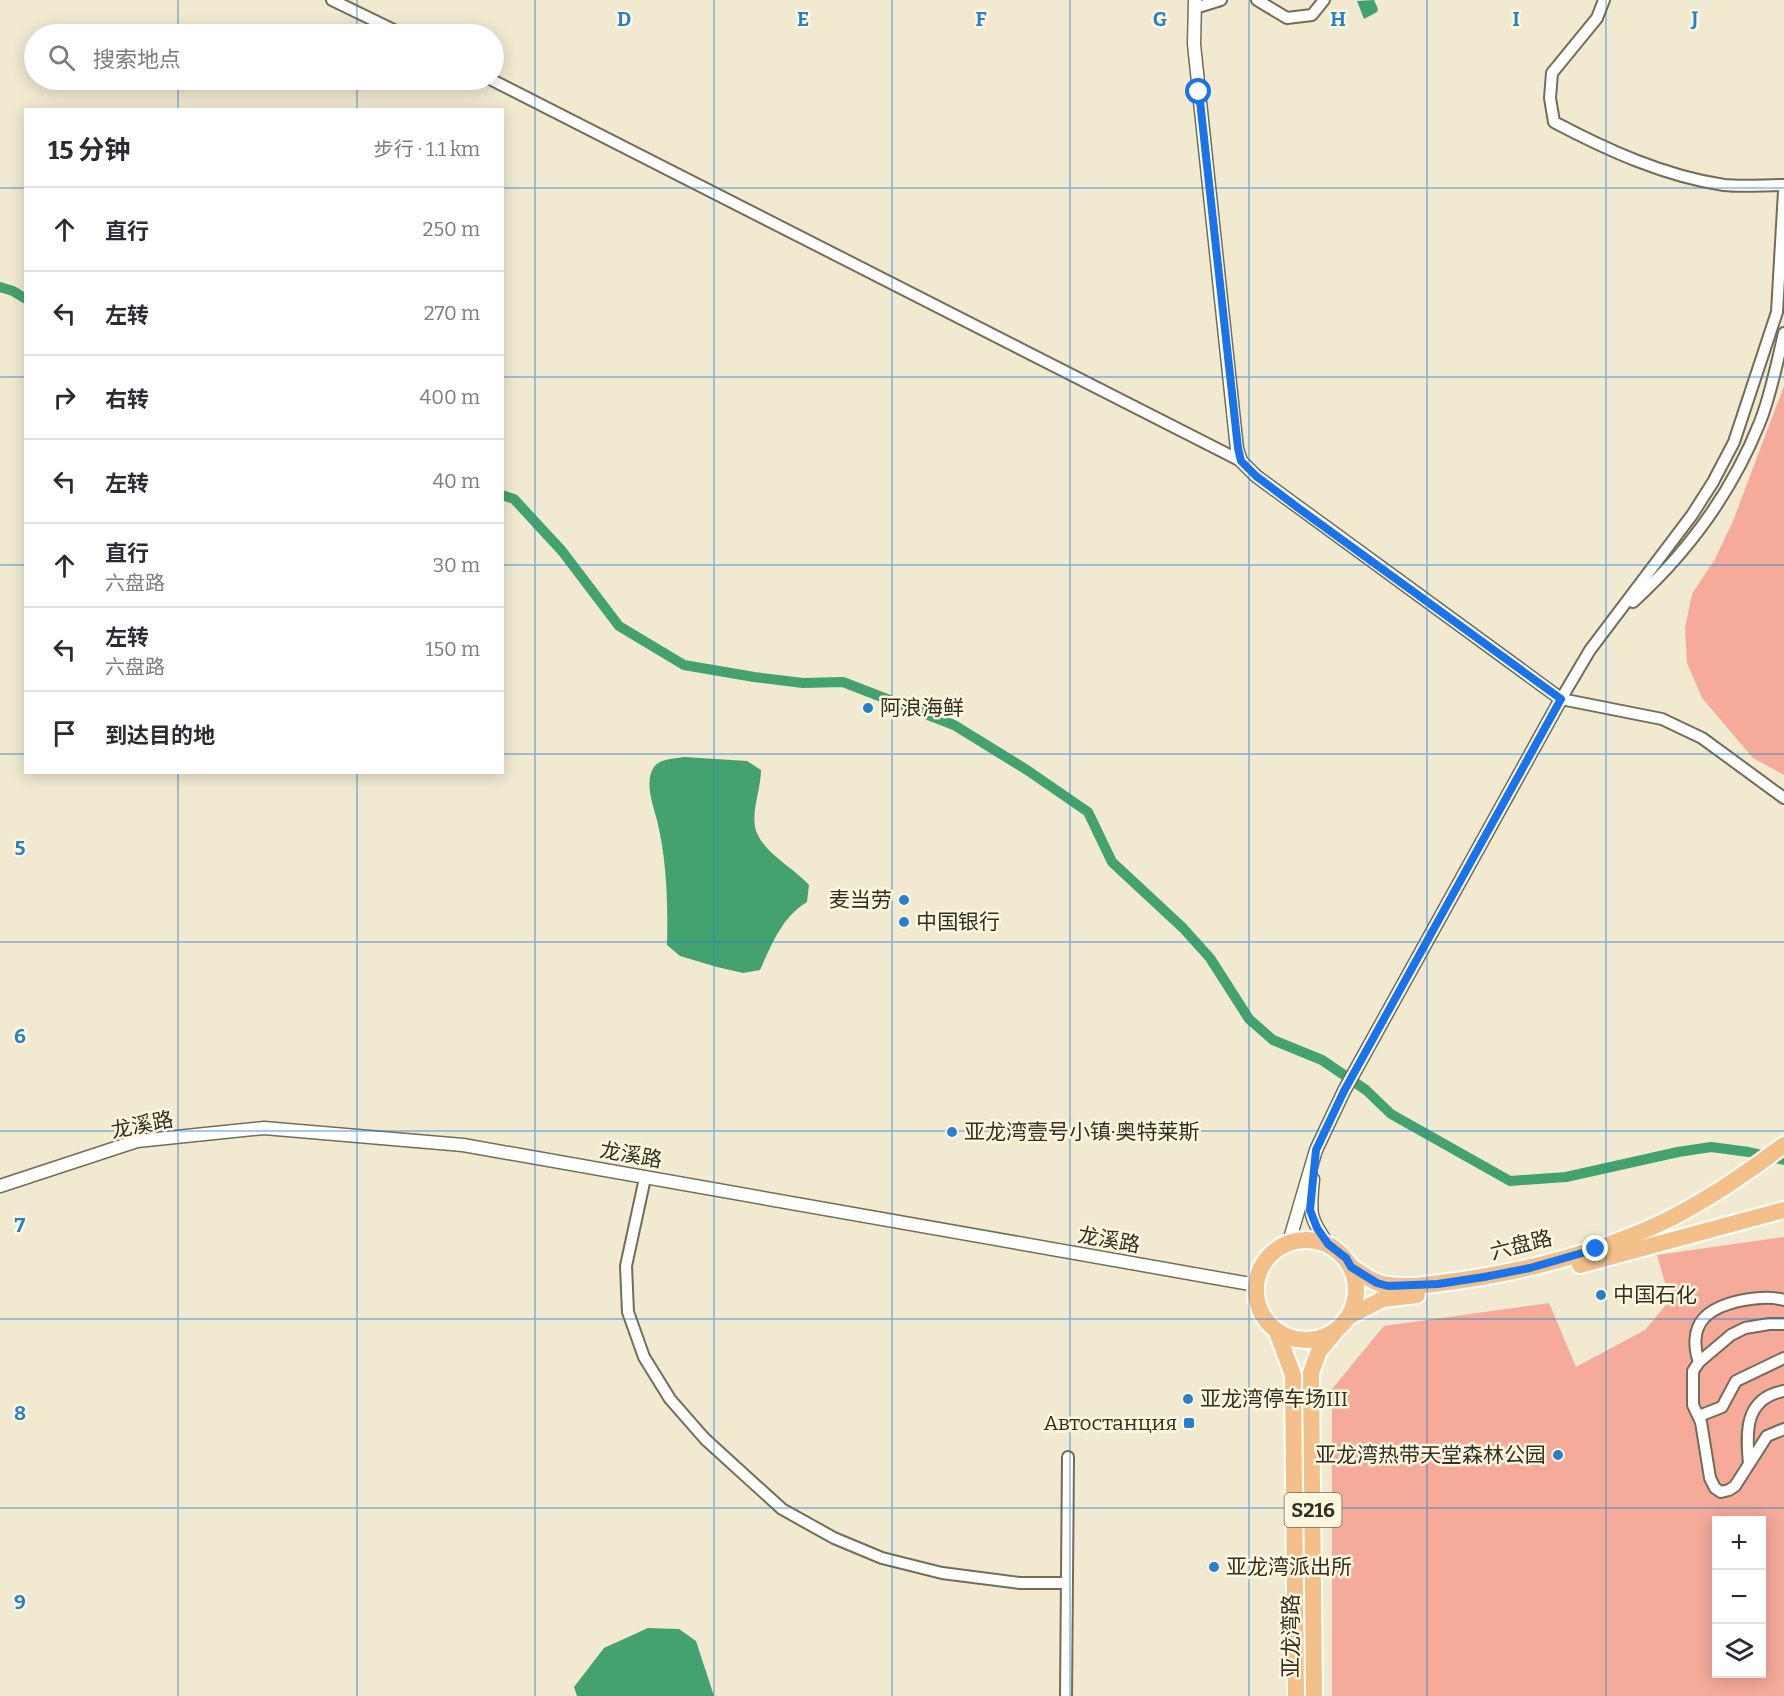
<!DOCTYPE html>
<html lang="zh">
<head>
<meta charset="utf-8">
<style>
	body { margin:0; font-family:Bitter,"Noto Sans SC",serif; background:#f7f7f7; color:#2b2b33 }
	.controls { position:absolute; right:18px; bottom:18px; display:grid; overflow:hidden; border-radius:0px; box-shadow:0 3px 15px #0003 }
	.controls button { width:54px; height:54px; display:grid; place-items:center; padding:0; border:0; border-bottom:2px solid #e1e1e2; background:#fff; color:#2b2b33; font:30px sans-serif }
	.stop { position:absolute; width:18px; height:18px; margin:-14px; border:4px solid #1a73e8; border-radius:50%; background:#fff }
	.stop.end { background:#1a73e8; border-color:#fff; box-shadow:0 2px 6px #0008 }
	.list { margin:0; padding:0; list-style:none }
	h2 { display:flex; justify-content:space-between; align-items:center; height:78px; margin:0; padding:0 24px; font-size:26px }
	h2 small { font-size:20px; font-weight:400; color:#7c7c81 }
	.list li { display:grid; grid-template-columns:39px 1fr auto; gap:18px; align-items:center; box-sizing:border-box; height:84px; padding:0 24px; border-top:2px solid #e1e1e2 }
	.list b { display:block; font-size:22px; white-space:nowrap }
	.list p { margin:0; font-size:20px; white-space:nowrap; color:#7c7c81 }
	.list em { font-size:20px; font-style:normal; color:#7c7c81 }
	.icon { flex:none; width:33px; height:33px; fill:none; stroke:currentColor; stroke-width:2; stroke-linecap:round; stroke-linejoin:round }
	.map { position:relative; flex:none; width:1784px; height:1696px; overflow:hidden }
	.search { position:absolute; background:#fff; box-shadow:0 3px 15px #0003; left:24px; top:24px; width:480px; height:66px; display:flex; align-items:center; gap:15px; box-sizing:border-box; padding:0 21px; border-radius:33px; color:#7c7c81; font-size:22px }
	.panel { position:absolute; background:#fff; box-shadow:0 3px 15px #0003; left:24px; top:108px; width:480px; height:666px; border-radius:0px }
	.map>svg:first-child { display:block }
	.green { fill:#f5aa9a; fill-rule:evenodd }
	.water { fill:#44a26e }
	.lines { fill:none; stroke-linecap:round; stroke-linejoin:round }
	.canal { stroke:#44a26e; stroke-width:10 }
	.minor-casing { stroke:#736d57; stroke-width:14 }
	.tertiary-casing { stroke:#736d57; stroke-width:15 }
	.primary-casing { stroke:#fff; stroke-width:20 }
	.minor { stroke:#fff; stroke-width:10 }
	.tertiary { stroke:#fff; stroke-width:12 }
	.primary { stroke:#f4c089; stroke-width:16 }
	.route { stroke:#1a73e8; stroke-width:8 }
	.grid { fill:none; stroke:#2680cd; stroke-width:1.5; stroke-opacity:0.55 }
	.poi-dot { fill:#2680cd; stroke:#fef7de; stroke-width:2 }
	.labels { text-anchor:middle; dominant-baseline:central; stroke-width:5; stroke-linejoin:round; paint-order:stroke }
	.shield { fill:#fef7de; stroke:#6e6b5c; stroke-width:1.5 }
	.shield-label { font-size:20px; font-weight:bold; fill:#312f25 }
	.poi-label { font-size:21px; fill:#312f25; stroke:#fef7de; text-anchor:start }
	.street-label { font-size:21px; fill:#312f25; stroke:#fef7de }
	.grid-label { font-size:20px; text-anchor:middle; font-weight:bold; fill:#2680cd; stroke:#fef7de; stroke-width:5; stroke-linejoin:round; paint-order:stroke }
</style>
</head>
<body>
<div class="map">
<svg width="1784" height="1696" viewBox="0 0 1784 1696">
	<rect width="100%" height="100%" fill="#f1ead1"/>
	<!-- green -->
	<g class="green">
		<polygon points="1784,386 1784,775 1753,758 1702,698 1687,663 1685,628 1692,594 1715,559 1733,521"/>
		<path d="M1784,1237V1696H1332V1389L1384,1326L1549,1303L1576,1367L1645,1330L1670,1300L1657,1255ZM1716,1520H1762V1674H1716Z"/>
	</g>
	<!-- water -->
	<g class="water">
		<polygon points="1374,0 1378,9 1377,12 1364,19 1357,1"/>
		<path d="M684,757L747,761L761,770C761,788 752,808 755,827C760,851 793,867 809,885L807,902C782,917 772,944 760,970L743,973L717,967L680,956L667,945C668,904 667,861 657,820C653,805 644,781 654,767C661,758 674,759 684,757Z"/>
		<polygon points="648,1628 679,1629 696,1641 714,1696 577,1696 574,1687 604,1648"/>
	</g>
	<g class="lines">
		<!-- canal -->
		<g class="canal">
			<polyline points="0,287 13,291 26,299"/>
			<polyline points="502,495 514,499 562,551 619,626 684,665 754,677 803,683 843,682 954,725 1027,770 1088,812 1112,862 1183,928 1210,958 1249,1019 1273,1040 1322,1060 1366,1090 1391,1114 1510,1181 1566,1177 1678,1152 1711,1147 1749,1152 1784,1160"/>
		</g>
		<!-- minor casing -->
		<g class="minor-casing">
			<g id="minor">
				<polyline points="332,0 402,34"/>
				<polyline points="1257,0 1287,18 1312,15 1324,0"/>
				<path d="M1604,0L1597,18L1552,73L1550,98L1554,122C1607,150 1664,176 1724,185C1743,187 1764,185 1784,185"/>
				<polyline points="1195,8 1221,0"/>
				<polyline points="492,80 1241,461"/>
				<polyline points="1784,191 1777,312 1734,442 1713,482 1692,515 1590,650 1561,699 1662,719 1702,738 1784,798"/>
				<path d="M1633,602C1688,552 1732,492 1760,422C1771,394 1777,363 1784,333"/>
				<polyline points="645,1178 626,1266 628,1312 644,1357 670,1399 705,1439 782,1509 834,1538 882,1558 942,1573 1020,1583 1066,1583"/>
				<polyline points="1784,1324 1769,1324 1745,1328 1731,1335 1699,1362 1693,1371 1693,1405 1701,1422 1710,1478 1715,1488 1721,1492 1729,1490 1735,1486 1767,1436 1784,1429"/>
				<path d="M1699,1362C1694,1348 1693,1330 1704,1318C1720,1301 1763,1294 1784,1300"/>
				<polyline points="1699,1416 1722,1407 1736,1381 1784,1358"/>
				<path d="M1749,1464C1746,1433 1744,1398 1784,1391"/>
				<polyline points="1066,1696 1068,1457"/>
			</g>
		</g>
		<!-- tertiary casing -->
		<g class="tertiary-casing">
			<g id="tertiary">
				<polyline points="1195,0 1194,44 1199,92 1237,449 1241,461 1256,476 1297,506 1561,699 1344,1091 1316,1150 1289,1242"/>
				<path d="M1313,1179C1310,1212 1308,1217 1328,1244"/>
				<polyline points="0,1186 137,1141 264,1128 463,1145 1256,1285"/>
			</g>
		</g>
		<!-- primary casing -->
		<g class="primary-casing">
			<g id="primary">
				<circle cx="1306" cy="1290" r="50"/>
				<polyline points="1580,1265 1784,1210"/>
				<path d="M1351,1267C1363,1274 1374,1284 1388,1285C1409,1288 1434,1284 1456,1281C1526,1271 1597,1253 1661,1223C1705,1202 1745,1174 1784,1145"/>
				<polyline points="1350,1316 1383,1299 1417,1295"/>
				<polyline points="1277,1332 1293,1375 1296,1696"/>
				<polyline points="1314,1696 1311,1373 1319,1351 1335,1332"/>
			</g>
		</g>
		<!-- minor -->
		<use href="#minor" class="minor"/>
		<!-- tertiary -->
		<use href="#tertiary" class="tertiary"/>
		<!-- primary -->
		<use href="#primary" class="primary"/>
	</g>
	<g class="lines">
		<!-- route -->
		<polyline class="route" points="1199,92 1238,448 1241,461 1256,476 1297,507 1561,699 1344,1091 1316,1150 1310,1210 1317,1228 1328,1244 1346,1258 1351,1267 1377,1283 1388,1286 1438,1284 1484,1277 1530,1268 1596,1249"/>
	</g>
	<!-- grid -->
	<path class="grid" d="M178,0V34M357,0V34M535,0V1696M714,0V1696M892,0V1696M1070,0V1696M1249,0V1696M1427,0V1696M1606,0V1696M178,80V110M357,80V110M0,188H26M502,188H1784M0,377H26M502,377H1784M0,565H26M502,565H1784M0,754H26M502,754H1784M178,772V1696M357,772V1696M0,942H1784M0,1131H1784M0,1319H1784M0,1508H1784"/>
	<!-- markers -->
	<g class="poi-dot">
		<circle cx="868" cy="708" r="6"/>
		<circle cx="904" cy="900" r="6"/>
		<circle cx="904" cy="922" r="6"/>
		<circle cx="952" cy="1132" r="6"/>
		<circle cx="1601" cy="1295" r="6"/>
		<circle cx="1188" cy="1399" r="6"/>
		<rect x="1183" y="1417" width="12" height="12" rx="3"/>
		<circle cx="1558" cy="1455" r="6"/>
		<circle cx="1214" cy="1567" r="6"/>
	</g>
	<g class="labels">
		<!-- shield labels -->
		<rect class="shield" x="1284.5" y="1493" width="57" height="34" rx="4.5"/>
		<g class="shield-label">
			<text x="1313" y="1510">S216</text>
		</g>
		<!-- poi labels -->
		<g class="poi-label">
			<text x="880" y="708">阿浪海鲜</text>
			<text x="892" y="900" text-anchor="end">麦当劳</text>
			<text x="916" y="922">中国银行</text>
			<text x="964" y="1132">亚龙湾壹号小镇·奥特莱斯</text>
			<text x="1613" y="1295">中国石化</text>
			<text x="1200" y="1399">亚龙湾停车场III</text>
			<text x="1177" y="1423" text-anchor="end">Автостанция</text>
			<text x="1546" y="1455" text-anchor="end">亚龙湾热带天堂森林公园</text>
			<text x="1226" y="1567">亚龙湾派出所</text>
		</g>
		<!-- street labels -->
		<g class="street-label">
			<text transform="translate(142 1125) rotate(-11)">龙溪路</text>
			<text transform="translate(631 1155) rotate(10)">龙溪路</text>
			<text transform="translate(1109 1240) rotate(10)">龙溪路</text>
			<text transform="translate(1521 1245) rotate(-14)">六盘路</text>
			<text transform="translate(1291 1636) rotate(-90)">亚龙湾路</text>
		</g>
	</g>
	<g class="grid-label">
		<text x="624" y="26">D</text>
		<text x="803" y="26">E</text>
		<text x="981" y="26">F</text>
		<text x="1160" y="26">G</text>
		<text x="1338" y="26">H</text>
		<text x="1516" y="26">I</text>
		<text x="1695" y="26">J</text>
		<text x="20" y="855">5</text>
		<text x="20" y="1043">6</text>
		<text x="20" y="1232">7</text>
		<text x="20" y="1420">8</text>
		<text x="20" y="1609">9</text>
	</g>
</svg>
<div class="controls">
<button>+</button>
<button>−</button>
<button><svg class="icon" aria-label="layers" viewBox="0 0 24 24"><path d="M12 4l9 5-9 5-9-5zM3 14l9 5 9-5"/></svg></button>
</div>
<div class="stop" style="left:1199px;top:92px"></div>
<div class="stop end" style="left:1596px;top:1249px"></div>
<div class="search"><svg class="icon" aria-label="search" viewBox="0 0 24 24"><circle cx="10" cy="10" r="6"/><path d="M15 15l6 6"/></svg>搜索地点</div>
<section class="panel">
<h2>15 分钟<small>步行 · 1.1 km</small></h2>
<ul class="list">
<li><svg class="icon" aria-label="ahead" viewBox="0 0 24 24"><path d="M12 20V5M6 11l6-6 6 6"/></svg><div><b>直行</b></div><em>250 m</em></li>
<li><svg class="icon" aria-label="left" viewBox="0 0 24 24"><path d="M17 20v-9H6M10 6l-5 5 5 5"/></svg><div><b>左转</b></div><em>270 m</em></li>
<li><svg class="icon" aria-label="right" viewBox="0 0 24 24"><path d="M7 20v-9h11M14 6l5 5-5 5"/></svg><div><b>右转</b></div><em>400 m</em></li>
<li><svg class="icon" aria-label="left" viewBox="0 0 24 24"><path d="M17 20v-9H6M10 6l-5 5 5 5"/></svg><div><b>左转</b></div><em>40 m</em></li>
<li><svg class="icon" aria-label="ahead" viewBox="0 0 24 24"><path d="M12 20V5M6 11l6-6 6 6"/></svg><div><b>直行</b><p>六盘路</p></div><em>30 m</em></li>
<li><svg class="icon" aria-label="left" viewBox="0 0 24 24"><path d="M17 20v-9H6M10 6l-5 5 5 5"/></svg><div><b>左转</b><p>六盘路</p></div><em>150 m</em></li>
<li><svg class="icon" aria-label="arrive" viewBox="0 0 24 24"><path d="M6 21V4h12l-3 4 3 4H6"/></svg><div><b>到达目的地</b></div></li>
</ul>
</section>
</div>
</body>
</html>
